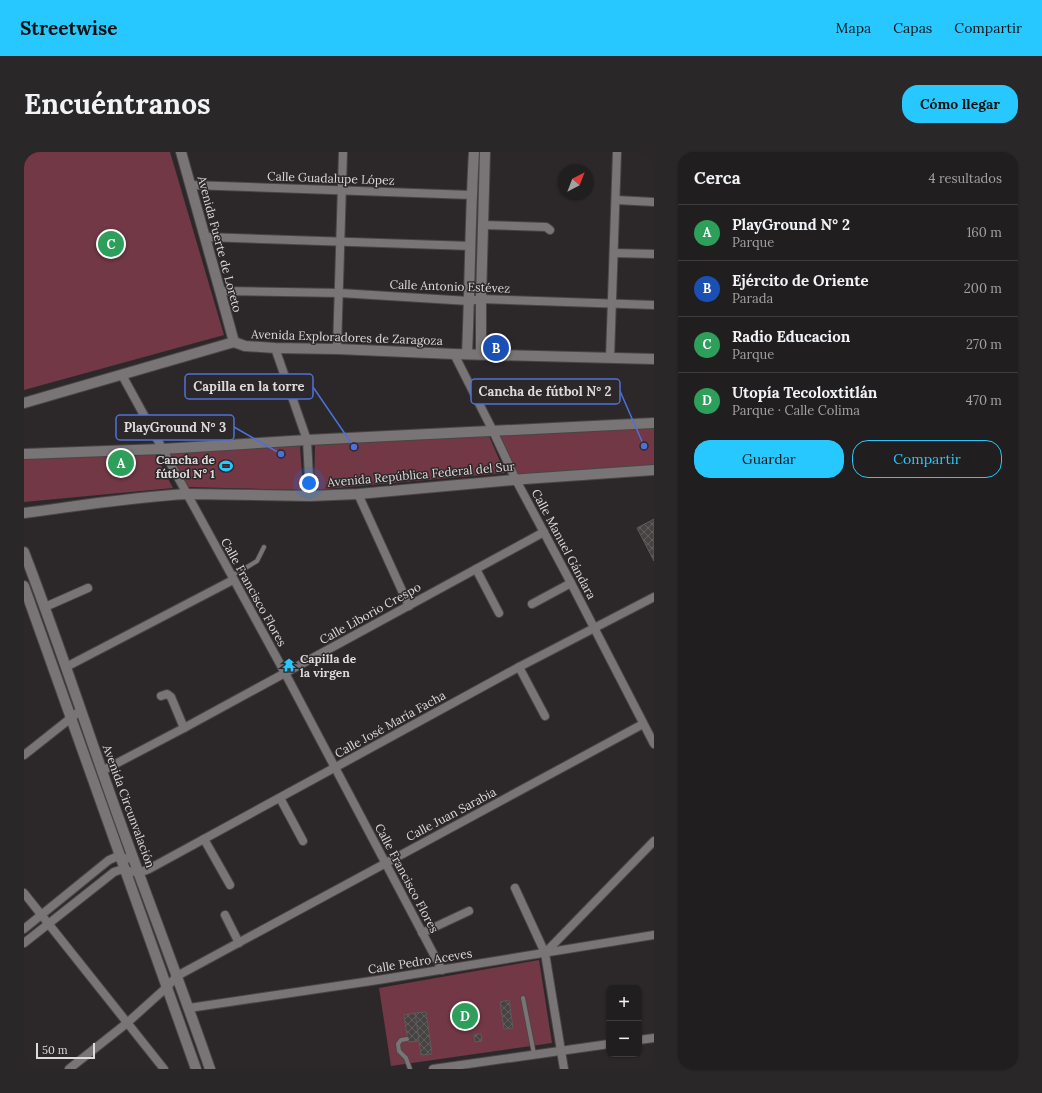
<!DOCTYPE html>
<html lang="es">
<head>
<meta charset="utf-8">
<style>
	body { margin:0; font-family:Lora,serif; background:#292728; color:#f1f3f6 }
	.controls { position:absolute; right:12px; bottom:12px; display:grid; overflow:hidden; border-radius:8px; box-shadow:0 1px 3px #0004 }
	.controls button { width:36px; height:36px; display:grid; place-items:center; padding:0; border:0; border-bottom:1px solid #3e3c3d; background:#211e1f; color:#f1f3f6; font:20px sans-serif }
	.compass { position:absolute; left:534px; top:12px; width:36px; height:36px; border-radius:50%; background:#211e1f; box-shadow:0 1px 3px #0004; rotate:42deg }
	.scale { position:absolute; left:12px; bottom:10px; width:59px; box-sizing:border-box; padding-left:4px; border:2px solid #dddadb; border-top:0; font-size:11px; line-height:14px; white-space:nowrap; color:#dddadb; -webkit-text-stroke:3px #2c2829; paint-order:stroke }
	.you { position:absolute; left:285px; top:331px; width:14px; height:14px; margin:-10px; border:3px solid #fff; border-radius:50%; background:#1a73e8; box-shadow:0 0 0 6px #1a73e833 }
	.badge { display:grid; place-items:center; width:26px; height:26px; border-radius:50%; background:#27c8ff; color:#fff; font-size:13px; font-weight:700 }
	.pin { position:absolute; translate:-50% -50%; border:2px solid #fff; box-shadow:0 1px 4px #0006 }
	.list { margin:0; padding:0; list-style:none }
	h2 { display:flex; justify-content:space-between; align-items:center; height:52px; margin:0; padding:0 16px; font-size:17px }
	h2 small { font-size:13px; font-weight:400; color:#a2a2a4 }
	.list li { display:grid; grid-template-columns:26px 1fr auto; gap:12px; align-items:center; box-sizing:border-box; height:56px; padding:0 16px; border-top:1px solid #3e3c3d }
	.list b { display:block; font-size:15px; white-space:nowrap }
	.list p { margin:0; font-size:13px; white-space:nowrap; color:#a2a2a4 }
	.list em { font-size:13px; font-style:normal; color:#a2a2a4 }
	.actions { display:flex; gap:8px; padding:12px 16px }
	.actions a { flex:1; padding:9px 0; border:1px solid #27c8ff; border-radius:16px; text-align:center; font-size:14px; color:#27c8ff }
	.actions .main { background:#27c8ff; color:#111 }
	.map { position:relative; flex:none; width:630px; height:917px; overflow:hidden; border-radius:16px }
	header { display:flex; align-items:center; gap:24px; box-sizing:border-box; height:56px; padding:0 20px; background:#27c8ff; color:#111 }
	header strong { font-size:19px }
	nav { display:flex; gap:22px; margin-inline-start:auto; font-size:14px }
	.intro { display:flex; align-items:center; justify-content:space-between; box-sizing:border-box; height:96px; padding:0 24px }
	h1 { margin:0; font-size:28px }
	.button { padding:10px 18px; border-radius:16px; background:#27c8ff; color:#111; font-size:14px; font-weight:700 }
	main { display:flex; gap:24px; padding:0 24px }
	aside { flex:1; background:#211e1f; border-radius:16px; box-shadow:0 1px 3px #0004 }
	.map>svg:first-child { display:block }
	.green { fill:#723846 }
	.building { fill:url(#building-cross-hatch); stroke:#5e595a }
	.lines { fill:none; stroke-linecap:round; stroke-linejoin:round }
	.service-casing { stroke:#484546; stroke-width:5.5 }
	.minor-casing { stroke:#484546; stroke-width:10 }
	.tertiary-casing { stroke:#484546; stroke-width:12 }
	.service { stroke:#797475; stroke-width:4 }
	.minor { stroke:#797475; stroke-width:8 }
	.tertiary { stroke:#797475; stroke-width:10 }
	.labels { text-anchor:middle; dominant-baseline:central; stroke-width:3; stroke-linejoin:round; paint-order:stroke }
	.street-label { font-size:12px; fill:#dddadb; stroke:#2c2829 }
	.poi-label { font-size:12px; font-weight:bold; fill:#dddadb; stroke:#2c2829; text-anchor:end }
	.leader { fill:none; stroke:#4d71d9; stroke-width:1.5 }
	.callout-dot { fill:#4d71d9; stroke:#2c2829; stroke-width:1.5 }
	.callout { fill:#2c2829; stroke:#4d71d9; stroke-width:1.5 }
	.callout-label { font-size:13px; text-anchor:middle; font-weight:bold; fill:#dddadb }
</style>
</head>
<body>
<header>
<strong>Streetwise</strong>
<nav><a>Mapa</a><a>Capas</a><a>Compartir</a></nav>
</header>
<div class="intro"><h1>Encuéntranos</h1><a class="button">Cómo llegar</a></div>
<main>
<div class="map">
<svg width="630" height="917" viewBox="0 0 630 917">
	<defs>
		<pattern id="building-cross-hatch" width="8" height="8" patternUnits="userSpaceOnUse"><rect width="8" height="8" fill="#474343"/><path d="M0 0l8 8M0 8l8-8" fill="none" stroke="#615e5e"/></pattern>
	</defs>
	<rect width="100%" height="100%" fill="#2c2829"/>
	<!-- green -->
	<g class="green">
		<polygon points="0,0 146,0 200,183 0,238"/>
		<polygon points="630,275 630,315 492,323 474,283"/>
		<polygon points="465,284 481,321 290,338 291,293"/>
		<polygon points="276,294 279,338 163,335 145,298 193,298"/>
		<polygon points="130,300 149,336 0,350 0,305"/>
		<polygon points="515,808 528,891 367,914 355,836"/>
	</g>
	<!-- building -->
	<g class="building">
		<polygon points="630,367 630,409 613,376"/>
		<polygon points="485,848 489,876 480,877 476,850"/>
		<polygon points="402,860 408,902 397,903 391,861"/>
		<polygon points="391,861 395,889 384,890 380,863"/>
		<polygon points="453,882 457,882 458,889 451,890 450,883"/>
	</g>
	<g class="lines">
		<!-- service casing -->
		<g class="service-casing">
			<g id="service">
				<polyline points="207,423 215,420 233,409 240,395"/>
				<polyline points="499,846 510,902"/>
				<polyline points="383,887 377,888 374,892 375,899 382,906 386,917"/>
			</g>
		</g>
		<!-- minor casing -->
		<g class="minor-casing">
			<g id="minor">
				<polyline points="167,33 447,43"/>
				<polyline points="592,48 630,50"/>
				<polyline points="459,73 522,75 526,78"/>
				<polyline points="181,85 447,94"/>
				<polyline points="590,101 630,102"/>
				<polyline points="196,139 316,141 445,149 457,147 630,153"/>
				<polyline points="251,196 283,288 286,344"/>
				<polyline points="313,197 319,0"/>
				<polyline points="430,202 469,279 492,328 547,431 630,592"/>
				<polyline points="586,206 593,0"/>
				<polyline points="98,223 261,521 418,818"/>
				<polyline points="334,342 385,454"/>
				<polyline points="452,417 475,461"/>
				<polyline points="508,452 547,431"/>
				<polyline points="21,455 64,436"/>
				<polyline points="42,515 209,428"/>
				<polyline points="495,515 521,564"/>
				<polyline points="137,544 143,542 147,545 160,576"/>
				<polyline points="0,603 57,558"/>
				<polyline points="78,619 160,576 520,380"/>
				<polyline points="256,646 279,689"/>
				<polyline points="180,687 206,733"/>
				<polyline points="491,736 521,801 540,917"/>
				<polyline points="0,741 140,917"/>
				<polyline points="201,763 215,791"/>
				<polyline points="0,777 85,708 92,705 109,707"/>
				<polyline points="398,781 445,759"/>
				<path d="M0,791L90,720C103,714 105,722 116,720C119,720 122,718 125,717L495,515L630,445"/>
				<polyline points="521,801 630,689"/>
				<polyline points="165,856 354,828 630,783"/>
				<polyline points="615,888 630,886"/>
				<polyline points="45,917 103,871 143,835 153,824 619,572"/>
				<polyline points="409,917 585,892"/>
			</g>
		</g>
		<!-- tertiary casing -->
		<g class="tertiary-casing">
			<g id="tertiary">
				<polyline points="157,0 196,139 210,190"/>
				<path d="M443,202C446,135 446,67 450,0"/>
				<polyline points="457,202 457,147 461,0"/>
				<polyline points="0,251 210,190 221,194 251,196 313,197 430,202 630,207"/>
				<polyline points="0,302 138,297 283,288 630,271"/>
				<path d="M0,361C54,354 108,345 163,342L286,344L334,342L500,327L630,318"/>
				<path d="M0,400C34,488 63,578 95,667C125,751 157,833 186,917"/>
				<polyline points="0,434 172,917"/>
			</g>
		</g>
		<!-- service -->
		<use href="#service" class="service"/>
		<!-- minor -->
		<use href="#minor" class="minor"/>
		<!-- tertiary -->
		<use href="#tertiary" class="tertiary"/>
	</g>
	<!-- icons -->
	<defs>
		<g id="stadium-bare" transform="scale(1.08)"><path d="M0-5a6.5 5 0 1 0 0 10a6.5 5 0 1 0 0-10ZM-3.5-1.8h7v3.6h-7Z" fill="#27c8ff" stroke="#2c2829" stroke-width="2.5" paint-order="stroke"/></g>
		<g id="temple-bare" transform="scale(1.08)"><path d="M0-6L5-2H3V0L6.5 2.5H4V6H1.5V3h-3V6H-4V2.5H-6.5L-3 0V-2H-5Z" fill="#27c8ff" stroke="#2c2829" stroke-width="2.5" paint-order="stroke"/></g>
	</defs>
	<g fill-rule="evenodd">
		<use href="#stadium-bare" x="202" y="314"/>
		<use href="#temple-bare" x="265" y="513"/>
	</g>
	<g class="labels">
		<!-- street labels -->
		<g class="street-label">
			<text transform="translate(307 26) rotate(2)">Calle Guadalupe López</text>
			<text transform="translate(196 92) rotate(75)">Avenida Fuerte de Loreto</text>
			<text transform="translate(426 134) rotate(2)">Calle Antonio Estévez</text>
			<text transform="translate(323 185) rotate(2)">Avenida Exploradores de Zaragoza</text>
			<text transform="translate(397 322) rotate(-5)">Avenida República Federal del Sur</text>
			<text transform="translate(540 392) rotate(62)">Calle Manuel Gándara</text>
			<text transform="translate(230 440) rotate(61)">Calle Francisco Flores</text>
			<text transform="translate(346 461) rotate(-29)">Calle Liborio Crespo</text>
			<text transform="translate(366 572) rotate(-29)">Calle José María Facha</text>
			<text transform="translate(105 654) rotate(70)">Avenida Circunvalación</text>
			<text transform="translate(427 662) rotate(-28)">Calle Juan Sarabia</text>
			<text transform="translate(383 726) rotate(62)">Calle Francisco Flores</text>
			<text transform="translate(396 809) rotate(-9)">Calle Pedro Aceves</text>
		</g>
		<!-- poi labels -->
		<g class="poi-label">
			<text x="191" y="307">Cancha de<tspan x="191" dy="14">fútbol N° 1</tspan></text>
			<text x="276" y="506" text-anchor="start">Capilla de<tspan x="276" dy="14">la virgen</tspan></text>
		</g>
	</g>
	<!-- callouts -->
	<path class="leader" d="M330 295L289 235M620 294L596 239M257 302L210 275"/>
	<g class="callout-dot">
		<circle cx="330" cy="295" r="4"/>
		<circle cx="620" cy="294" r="4"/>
		<circle cx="257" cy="302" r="4"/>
	</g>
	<g class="callout">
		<rect x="161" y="222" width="128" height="25" rx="4"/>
		<rect x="447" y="227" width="149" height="25" rx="4"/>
		<rect x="92" y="263" width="118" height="25" rx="4"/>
	</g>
	<g class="callout-label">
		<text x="225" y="239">Capilla en la torre</text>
		<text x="521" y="244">Cancha de fútbol N° 2</text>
		<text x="151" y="280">PlayGround N° 3</text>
	</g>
</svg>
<div class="controls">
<button>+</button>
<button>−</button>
</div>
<svg class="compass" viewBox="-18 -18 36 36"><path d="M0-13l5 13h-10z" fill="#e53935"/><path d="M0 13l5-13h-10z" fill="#a2a2a4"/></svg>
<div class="scale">50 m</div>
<div class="you"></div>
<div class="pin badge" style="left:97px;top:311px;background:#2e9e5b">A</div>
<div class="pin badge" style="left:472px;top:196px;background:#1a4fb4">B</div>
<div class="pin badge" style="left:87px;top:92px;background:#2e9e5b">C</div>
<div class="pin badge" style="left:441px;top:864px;background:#2e9e5b">D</div>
</div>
<aside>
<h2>Cerca<small>4 resultados</small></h2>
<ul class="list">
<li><span class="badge" style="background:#2e9e5b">A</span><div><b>PlayGround N° 2</b><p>Parque</p></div><em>160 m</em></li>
<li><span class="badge" style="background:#1a4fb4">B</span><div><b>Ejército de Oriente</b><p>Parada</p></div><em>200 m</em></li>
<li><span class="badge" style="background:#2e9e5b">C</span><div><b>Radio Educacion</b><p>Parque</p></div><em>270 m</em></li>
<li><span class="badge" style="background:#2e9e5b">D</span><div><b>Utopía Tecoloxtitlán</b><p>Parque · Calle Colima</p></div><em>470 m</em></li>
</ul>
<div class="actions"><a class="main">Guardar</a><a>Compartir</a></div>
</aside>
</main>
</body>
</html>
